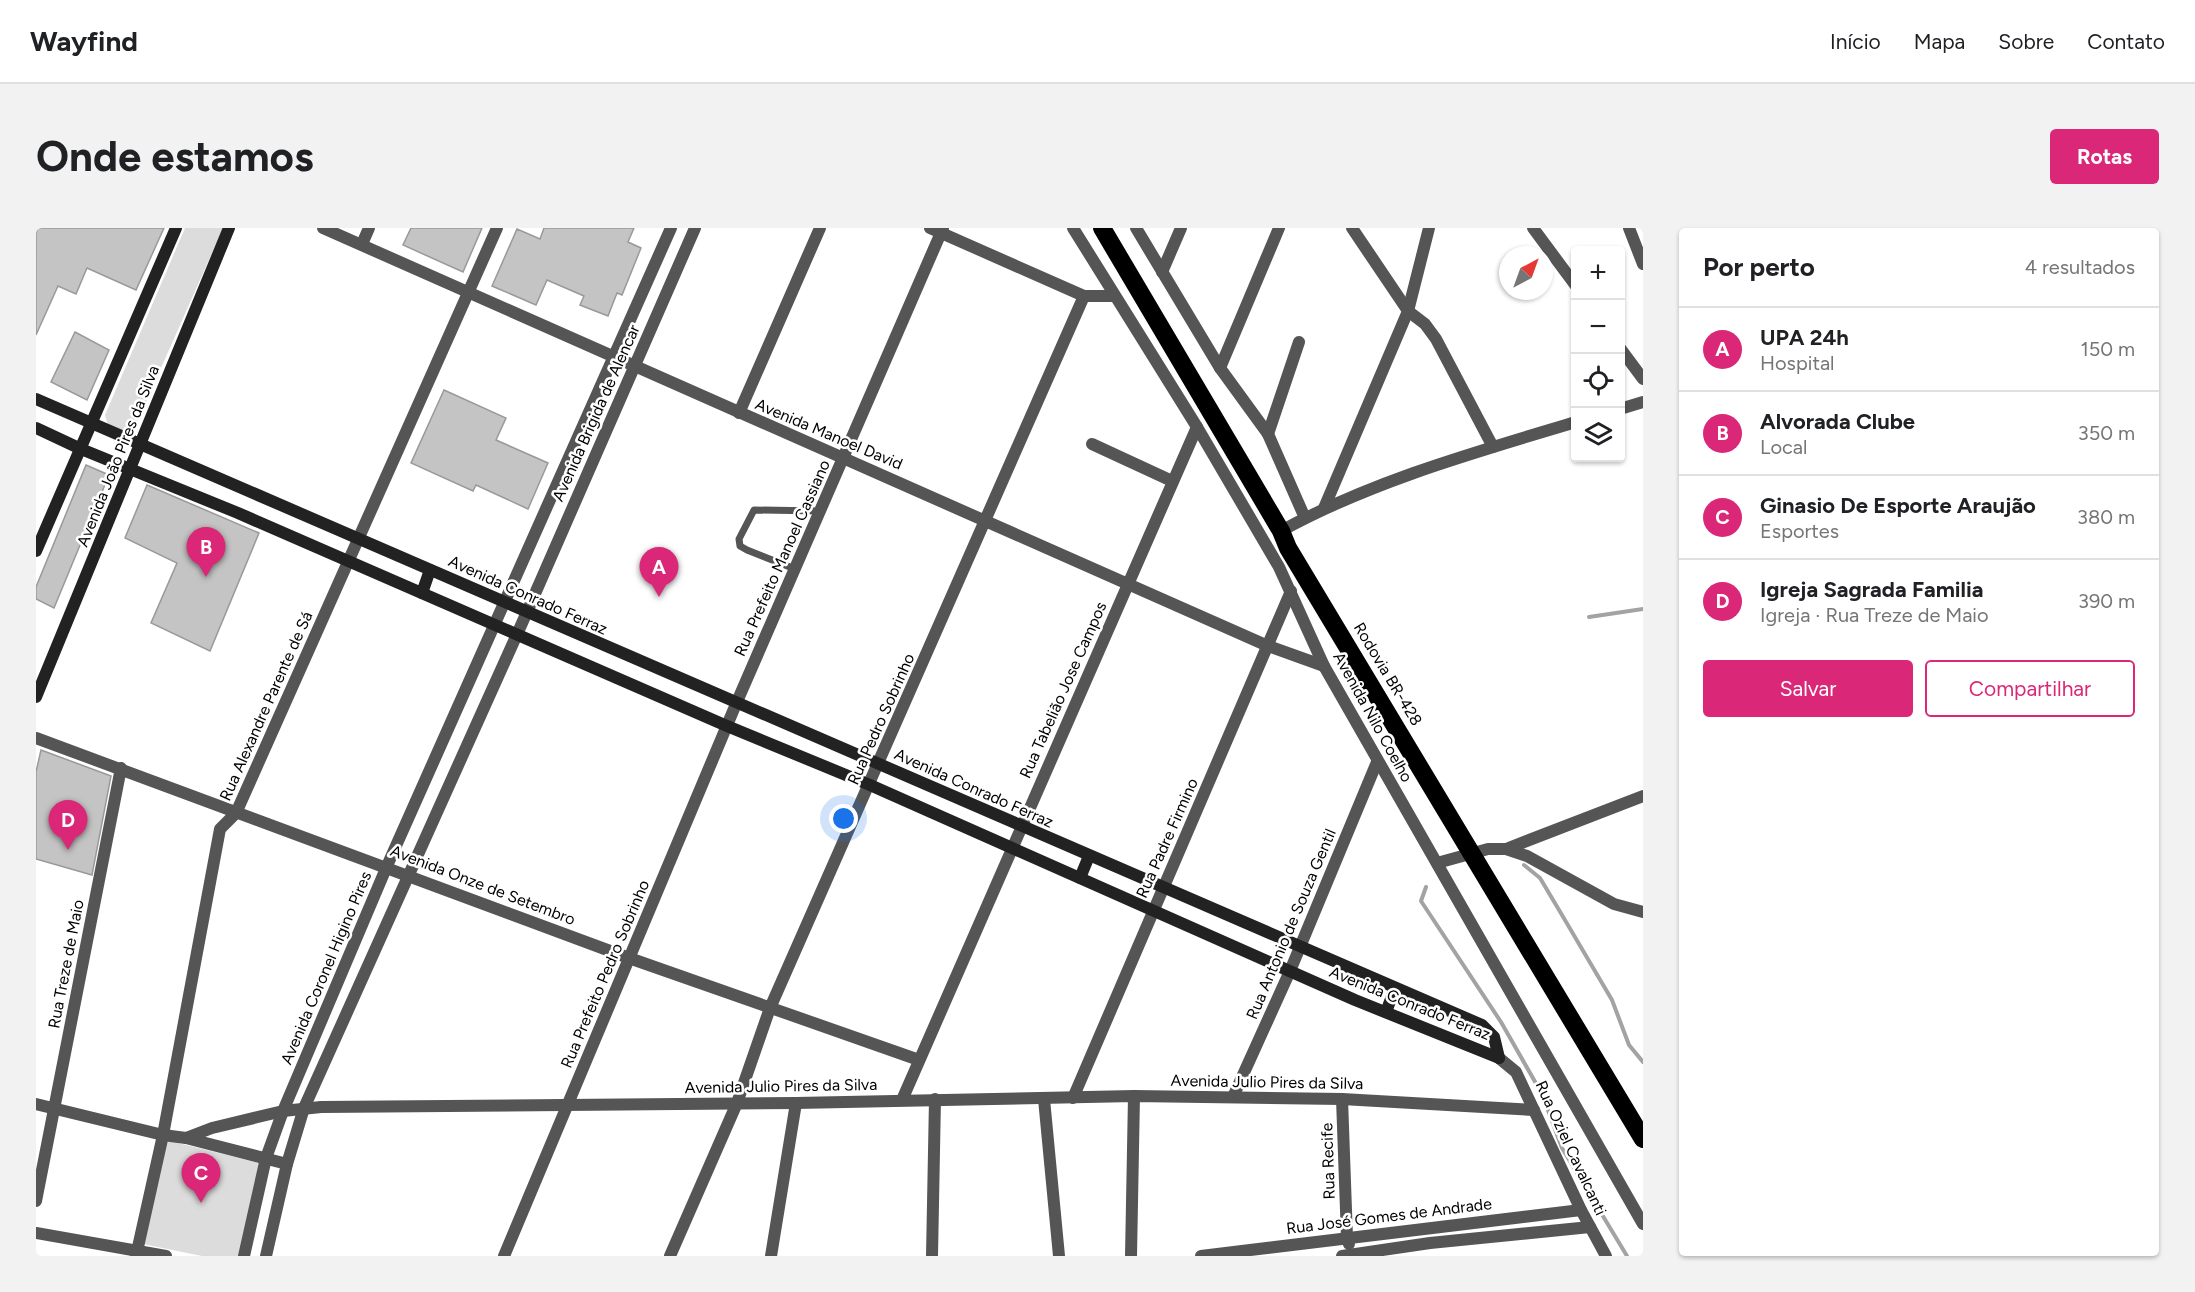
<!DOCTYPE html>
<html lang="pt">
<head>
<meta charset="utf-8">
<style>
	body { margin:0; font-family:Figtree,sans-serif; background:#f2f2f2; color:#202124 }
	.controls { position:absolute; right:18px; top:18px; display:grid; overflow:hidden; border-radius:6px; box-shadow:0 2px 4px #0004 }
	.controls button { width:54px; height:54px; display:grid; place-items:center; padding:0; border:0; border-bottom:2px solid #e0e0e0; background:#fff; color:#202124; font:30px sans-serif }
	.compass { position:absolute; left:1463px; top:18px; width:54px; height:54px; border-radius:50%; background:#fff; box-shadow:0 2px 4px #0004; rotate:41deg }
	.you { position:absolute; left:808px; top:591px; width:21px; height:21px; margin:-15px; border:4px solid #fff; border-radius:50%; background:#1a73e8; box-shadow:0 0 0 9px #1a73e833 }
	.badge { display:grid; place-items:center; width:39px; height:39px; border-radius:50%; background:#db2777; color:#fff; font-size:20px; font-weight:700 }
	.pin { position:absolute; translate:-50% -50px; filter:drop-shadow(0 2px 3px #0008) }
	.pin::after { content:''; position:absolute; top:32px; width:21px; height:18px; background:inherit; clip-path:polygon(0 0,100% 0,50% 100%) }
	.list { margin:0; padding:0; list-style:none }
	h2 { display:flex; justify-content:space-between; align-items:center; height:78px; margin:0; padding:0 24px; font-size:26px }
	h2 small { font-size:20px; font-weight:400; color:#757577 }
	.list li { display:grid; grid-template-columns:39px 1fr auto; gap:18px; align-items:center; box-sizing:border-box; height:84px; padding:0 24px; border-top:2px solid #e0e0e0 }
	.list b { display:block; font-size:22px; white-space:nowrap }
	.list p { margin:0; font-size:20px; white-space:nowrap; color:#757577 }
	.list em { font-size:20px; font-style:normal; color:#757577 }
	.actions { display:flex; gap:12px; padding:18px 24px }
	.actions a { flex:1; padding:14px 0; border:2px solid #db2777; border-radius:6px; text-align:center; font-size:21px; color:#db2777 }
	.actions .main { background:#db2777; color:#fff }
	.icon { flex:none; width:33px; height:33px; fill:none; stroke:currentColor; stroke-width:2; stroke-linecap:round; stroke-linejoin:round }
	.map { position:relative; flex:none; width:1607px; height:1028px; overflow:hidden; border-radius:6px }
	header { display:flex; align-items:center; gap:36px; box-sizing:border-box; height:84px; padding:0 30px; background:#fff; border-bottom:2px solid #e0e0e0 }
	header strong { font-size:28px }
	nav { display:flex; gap:33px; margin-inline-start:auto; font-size:21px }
	.intro { display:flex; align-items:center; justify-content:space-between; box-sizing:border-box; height:144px; padding:0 36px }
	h1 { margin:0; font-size:42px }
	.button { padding:15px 27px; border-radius:6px; background:#db2777; color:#fff; font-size:21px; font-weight:700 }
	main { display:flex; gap:36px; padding:0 36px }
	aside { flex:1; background:#fff; border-radius:6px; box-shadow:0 2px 4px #0004 }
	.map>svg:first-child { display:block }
	.green { fill:#dcdcdc }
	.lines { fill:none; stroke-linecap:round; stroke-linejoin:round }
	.stream { stroke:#a3a3a3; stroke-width:4 }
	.building { fill:#c4c4c4; stroke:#999; stroke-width:1.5 }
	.lane { stroke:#555; stroke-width:7 }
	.street { stroke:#555; stroke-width:12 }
	.secondary { stroke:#222; stroke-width:12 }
	.highway { stroke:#000; stroke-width:18 }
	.labels { text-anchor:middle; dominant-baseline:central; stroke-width:5; stroke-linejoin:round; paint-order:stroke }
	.street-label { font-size:16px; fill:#000; stroke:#fff }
</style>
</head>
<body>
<header>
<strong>Wayfind</strong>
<nav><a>Início</a><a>Mapa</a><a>Sobre</a><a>Contato</a></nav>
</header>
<div class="intro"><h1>Onde estamos</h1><a class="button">Rotas</a></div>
<main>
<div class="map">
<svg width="1607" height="1028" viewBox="0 0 1607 1028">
	<rect width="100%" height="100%" fill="#fff"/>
	<!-- green -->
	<g class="green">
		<polygon points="149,0 187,0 98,201 88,204 72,197 69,187"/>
		<polygon points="130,912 223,935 203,1028 166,1028 107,1016"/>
	</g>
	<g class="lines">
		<!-- stream -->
		<g class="stream">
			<polyline points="1553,389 1607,381"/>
			<polyline points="1488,637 1504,650 1526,687 1576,772 1593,817 1607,834"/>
			<polyline points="1390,659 1385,673 1465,794 1506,866 1526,920 1591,1028"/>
		</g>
	</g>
	<!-- building -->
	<g class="building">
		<polygon points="2,0 128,0 100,62 51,40 40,66 22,58 0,107 0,5"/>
		<polygon points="375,0 446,0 427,44 367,17"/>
		<polygon points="508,0 598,0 592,14 605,20 586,67 581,65 572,88 544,77 548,68 511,52 500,77 456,58 481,1 504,11"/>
		<polygon points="39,104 73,122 51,172 15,154"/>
		<polygon points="408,162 470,190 460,212 512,235 492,281 440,257 437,263 375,235"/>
		<polygon points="50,237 73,247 18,380 0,371 0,359"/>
		<polygon points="111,257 223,305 174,423 115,395 141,335 89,310"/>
		<polygon points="5,522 75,548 56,647 0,631 0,544"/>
	</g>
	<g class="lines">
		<!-- lane -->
		<polyline class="lane" points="759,341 711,322 704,318 703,311 718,282 784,283"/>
		<!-- street -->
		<g class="street">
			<polyline points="287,0 1232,418 1288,438"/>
			<polyline points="894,0 1048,68 1078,68"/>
			<polyline points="1037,0 1161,199 1243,339 1288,438 1607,996"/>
			<polyline points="1100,0 1184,140 1232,206 1269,290"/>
			<polyline points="1316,0 1372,83 1389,96 1400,111 1457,219"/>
			<polyline points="1497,0 1540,58"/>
			<polyline points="1593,0 1607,36"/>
			<polyline points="326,16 333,0"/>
			<polyline points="1126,44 1145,0"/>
			<polyline points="1584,120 1607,151"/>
			<polyline points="1184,140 1243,0"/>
			<polyline points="1584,181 1607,174"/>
			<polyline points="703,185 784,0"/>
			<polyline points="1232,206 1263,114"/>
			<polyline points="1056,216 1136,253"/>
			<polyline points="1288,280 1372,83 1393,0"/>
			<path d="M1245,303C1336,253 1440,224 1540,194"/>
			<polyline points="0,510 593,730 883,832"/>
			<polyline points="1470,621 1607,568"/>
			<polyline points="1401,635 1452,621 1470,621 1491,628 1578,676 1607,684"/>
			<polyline points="1463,830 1480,844 1545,982 1570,1028"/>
			<polyline points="1197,869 1254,743 1341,534"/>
			<polyline points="1037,870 1255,363"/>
			<polyline points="1008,871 1023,1028"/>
			<polyline points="1306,871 1311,1010 1313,1016"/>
			<polyline points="866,872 1161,199"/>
			<polyline points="0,876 127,907 150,910 176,900 247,883 285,879 760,875 1098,868 1306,871 1498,882"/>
			<polyline points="150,910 251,936"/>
			<polyline points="0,973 85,540"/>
			<polyline points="0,1005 130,1028"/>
			<polyline points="100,1028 127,907 184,601 200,585 461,0"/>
			<polyline points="208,1028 230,930 247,883 351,638 635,0"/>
			<polyline points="230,1028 251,936 268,880 491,384 659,0"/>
			<polyline points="468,1028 700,476 907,0"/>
			<polyline points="634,1028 701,875 734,780 1048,68"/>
			<polyline points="735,1028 760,875"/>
			<polyline points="896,1028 899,871"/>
			<polyline points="1095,1028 1098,868"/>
			<polyline points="1165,1028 1545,982"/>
			<polyline points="1306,1028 1394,1015 1554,999"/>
		</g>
		<!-- secondary -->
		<g class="secondary">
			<polyline points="0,171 1446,797 1458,809 1463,830"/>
			<polyline points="0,200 45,221 202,285 691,498 834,557 1319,772 1463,830"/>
			<polyline points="0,323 140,0"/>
			<polyline points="386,365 394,342"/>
			<polyline points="0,469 193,0"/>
			<polyline points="1044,650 1053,628"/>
			<polyline points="1350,784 1359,760"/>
		</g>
		<!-- highway -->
		<polyline class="highway" points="1066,0 1245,303 1252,320 1607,911"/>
	</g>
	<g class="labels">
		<!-- street labels -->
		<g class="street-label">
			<text transform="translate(560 185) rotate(-66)">Avenida Brigida de Alencar</text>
			<text transform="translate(793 206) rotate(23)">Avenida Manoel David</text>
			<text transform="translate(82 228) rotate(-68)">Avenida João Pires da Silva</text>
			<text transform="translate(746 330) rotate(-66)">Rua Prefeito Manoel Cassiano</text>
			<text transform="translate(492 367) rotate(24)">Avenida Conrado Ferraz</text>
			<text transform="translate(1352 446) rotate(59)">Rodovia BR-428</text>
			<text transform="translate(1027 462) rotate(-66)">Rua Tabelião Jose Campos</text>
			<text transform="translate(230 478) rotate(-66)">Rua Alexandre Parente de Sá</text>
			<text transform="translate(1337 489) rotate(61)">Avenida Nilo Coelho</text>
			<text transform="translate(845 491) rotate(-66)">Rua Pedro Sobrinho</text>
			<text transform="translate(938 560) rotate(24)">Avenida Conrado Ferraz</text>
			<text transform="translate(1131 610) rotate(-66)">Rua Padre Firmino</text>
			<text transform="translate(447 657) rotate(21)">Avenida Onze de Setembro</text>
			<text transform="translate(1255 696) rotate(-67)">Rua Antonio de Souza Gentil</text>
			<text transform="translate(30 736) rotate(-79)">Rua Treze de Maio</text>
			<text transform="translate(290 740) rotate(-67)">Avenida Coronel Higino Pires</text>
			<text transform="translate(569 746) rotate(-67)">Rua Prefeito Pedro Sobrinho</text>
			<text transform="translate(1374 775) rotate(22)">Avenida Conrado Ferraz</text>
			<text transform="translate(1231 854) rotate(1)">Avenida Julio Pires da Silva</text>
			<text transform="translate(745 858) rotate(-1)">Avenida Julio Pires da Silva</text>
			<text transform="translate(1535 920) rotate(65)">Rua Oziel Cavalcanti</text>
			<text transform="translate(1292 933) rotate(-92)">Rua Recife</text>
			<text transform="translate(1353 988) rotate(-7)">Rua José Gomes de Andrade</text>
		</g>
	</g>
</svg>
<div class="controls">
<button>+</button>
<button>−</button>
<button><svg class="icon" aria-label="locate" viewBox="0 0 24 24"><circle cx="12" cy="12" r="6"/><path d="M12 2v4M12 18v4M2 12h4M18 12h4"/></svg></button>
<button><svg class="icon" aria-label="layers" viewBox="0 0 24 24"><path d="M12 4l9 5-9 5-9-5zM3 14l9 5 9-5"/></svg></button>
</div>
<svg class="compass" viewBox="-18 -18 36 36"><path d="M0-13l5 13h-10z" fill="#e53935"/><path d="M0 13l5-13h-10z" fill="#757577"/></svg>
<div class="you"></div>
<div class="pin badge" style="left:623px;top:369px">A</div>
<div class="pin badge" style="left:170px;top:349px">B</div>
<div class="pin badge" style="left:165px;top:975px">C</div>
<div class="pin badge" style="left:32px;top:622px">D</div>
</div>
<aside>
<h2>Por perto<small>4 resultados</small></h2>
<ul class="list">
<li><span class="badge">A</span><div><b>UPA 24h</b><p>Hospital</p></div><em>150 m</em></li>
<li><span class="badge">B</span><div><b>Alvorada Clube</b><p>Local</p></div><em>350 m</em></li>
<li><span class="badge">C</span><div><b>Ginasio De Esporte Araujão</b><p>Esportes</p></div><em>380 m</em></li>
<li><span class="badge">D</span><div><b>Igreja Sagrada Familia</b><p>Igreja · Rua Treze de Maio</p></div><em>390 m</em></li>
</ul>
<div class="actions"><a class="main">Salvar</a><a>Compartilhar</a></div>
</aside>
</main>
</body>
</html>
